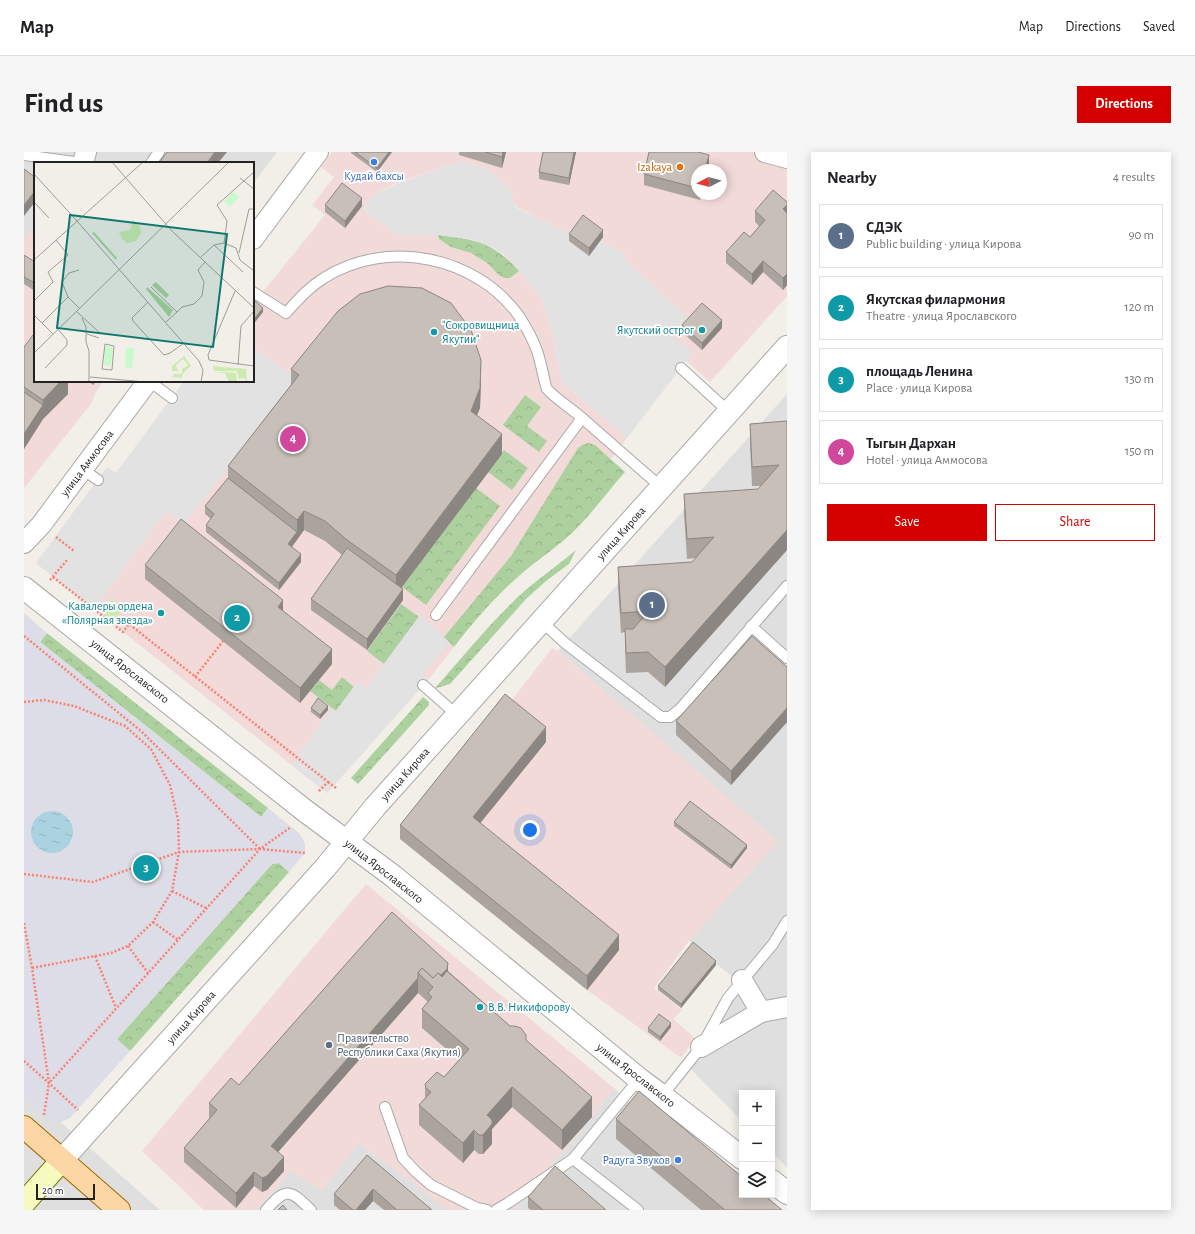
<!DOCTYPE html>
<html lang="en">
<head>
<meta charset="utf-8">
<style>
	body { margin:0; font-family:"Alegreya Sans",sans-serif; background:#f6f6f6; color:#202124 }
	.controls { position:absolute; right:12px; bottom:12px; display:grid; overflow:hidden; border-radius:0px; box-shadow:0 2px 10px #0003 }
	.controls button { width:36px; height:36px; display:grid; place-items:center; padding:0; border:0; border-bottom:1px solid #e0e0e0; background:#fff; color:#202124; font:20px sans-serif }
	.compass { position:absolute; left:667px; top:12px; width:36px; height:36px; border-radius:50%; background:#fff; box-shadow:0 2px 10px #0003; rotate:263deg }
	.scale { position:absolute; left:12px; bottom:10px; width:59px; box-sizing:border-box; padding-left:4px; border:2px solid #222; border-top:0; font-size:11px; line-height:14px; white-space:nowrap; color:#222; -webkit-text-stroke:3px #fff; paint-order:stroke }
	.you { position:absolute; left:506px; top:678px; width:14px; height:14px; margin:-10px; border:3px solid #fff; border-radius:50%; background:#1a73e8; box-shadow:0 0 0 6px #1a73e833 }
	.badge { display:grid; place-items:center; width:26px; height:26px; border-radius:50%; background:#d40000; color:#fff; font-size:13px; font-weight:700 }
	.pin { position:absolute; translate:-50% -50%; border:2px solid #fff; box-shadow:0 1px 4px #0006 }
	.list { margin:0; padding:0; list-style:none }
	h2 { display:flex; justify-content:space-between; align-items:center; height:52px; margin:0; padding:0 16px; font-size:17px }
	h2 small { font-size:13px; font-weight:400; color:#757577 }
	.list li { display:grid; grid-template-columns:26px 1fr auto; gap:12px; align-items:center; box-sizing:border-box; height:64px; margin:0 8px 8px; padding:0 8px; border:1px solid #e0e0e0; border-radius:0px }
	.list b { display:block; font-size:15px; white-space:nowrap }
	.list p { margin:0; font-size:13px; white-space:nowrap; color:#757577 }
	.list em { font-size:13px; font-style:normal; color:#757577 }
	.actions { display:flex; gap:8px; padding:12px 16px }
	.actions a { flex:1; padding:9px 0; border:1px solid #d40000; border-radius:0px; text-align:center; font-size:14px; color:#d40000 }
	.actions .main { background:#d40000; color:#fff }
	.icon { flex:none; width:22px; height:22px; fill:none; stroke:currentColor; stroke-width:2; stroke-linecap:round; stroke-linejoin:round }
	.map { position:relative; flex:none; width:763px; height:1058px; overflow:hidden; border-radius:0px }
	header { display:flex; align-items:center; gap:24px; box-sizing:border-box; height:56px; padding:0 20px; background:#fff; border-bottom:1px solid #e0e0e0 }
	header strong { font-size:19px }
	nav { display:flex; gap:22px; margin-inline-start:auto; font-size:14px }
	.intro { display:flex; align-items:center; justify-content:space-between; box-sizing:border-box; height:96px; padding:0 24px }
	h1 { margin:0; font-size:28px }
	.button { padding:10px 18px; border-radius:0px; background:#d40000; color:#fff; font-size:14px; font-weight:700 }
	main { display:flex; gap:24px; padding:0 24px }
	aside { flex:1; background:#fff; border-radius:0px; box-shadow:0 2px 10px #0003 }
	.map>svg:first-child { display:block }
	.residential { fill:#e0dfdf }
	.commercial { fill:#f2dad9; fill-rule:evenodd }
	.grass { fill:url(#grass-tufts) }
	.forest { fill:url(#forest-crowns) }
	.parking { fill:#e2e2e2 }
	.plaza { fill:#dddde8; fill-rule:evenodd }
	.water { fill:url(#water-ripples) }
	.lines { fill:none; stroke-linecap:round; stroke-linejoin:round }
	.service-casing { stroke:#a9a9a9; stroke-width:12 }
	.minor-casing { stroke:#a9a9a9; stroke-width:22 }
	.tertiary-casing { stroke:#a9a9a9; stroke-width:24 }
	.secondary-casing { stroke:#707d05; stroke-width:24 }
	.primary-casing { stroke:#a06b00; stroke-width:24 }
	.path { stroke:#fa8072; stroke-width:2.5; stroke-dasharray:2 2; stroke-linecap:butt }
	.service { stroke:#fff; stroke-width:10 }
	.minor { stroke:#fff; stroke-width:20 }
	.tertiary { stroke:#fff; stroke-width:22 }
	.secondary { stroke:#f7fabf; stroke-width:22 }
	.primary { stroke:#fcd6a4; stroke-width:22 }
	.wall { fill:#aba49e }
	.shaded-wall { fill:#8b8681 }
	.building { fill:#c7bfb8; stroke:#8b8681 }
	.shop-dot { fill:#3f7fe0; stroke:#fff; stroke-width:1.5 }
	.food-dot { fill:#e8710a; stroke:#fff; stroke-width:1.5 }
	.culture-dot { fill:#0f9aa8; stroke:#fff; stroke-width:1.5 }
	.service-dot { fill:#5c6f8a; stroke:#fff; stroke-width:1.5 }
	.labels { text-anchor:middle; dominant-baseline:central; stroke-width:3.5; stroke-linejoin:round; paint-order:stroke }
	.food-label { font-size:12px; fill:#c56008; stroke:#fff; text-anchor:end }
	.shop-label { font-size:12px; fill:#366cbe; stroke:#fff }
	.culture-label { font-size:12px; fill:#0d838f; stroke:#fff; text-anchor:start }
	.street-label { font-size:12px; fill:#222; stroke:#fff }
	.service-label { font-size:12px; fill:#4e5e75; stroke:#fff; text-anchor:start }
	.inset-road { fill:none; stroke:#9f9d99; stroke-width:1 }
	.view { fill:#0f766e; fill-opacity:0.15; stroke:#0f766e; stroke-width:2 }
	.inset-edge { fill:none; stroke:#222; stroke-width:2 }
</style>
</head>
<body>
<header>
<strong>Map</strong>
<nav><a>Map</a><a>Directions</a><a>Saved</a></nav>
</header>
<div class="intro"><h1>Find us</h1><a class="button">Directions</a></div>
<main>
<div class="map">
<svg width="763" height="1058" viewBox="0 0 763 1058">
	<defs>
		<pattern id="grass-tufts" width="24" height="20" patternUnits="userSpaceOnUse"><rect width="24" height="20" fill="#cdebb0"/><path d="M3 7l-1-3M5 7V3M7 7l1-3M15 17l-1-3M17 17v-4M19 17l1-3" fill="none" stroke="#b0c997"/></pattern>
		<pattern id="forest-crowns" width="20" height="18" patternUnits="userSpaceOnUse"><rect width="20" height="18" fill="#add19e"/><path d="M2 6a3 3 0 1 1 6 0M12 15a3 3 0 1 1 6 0" fill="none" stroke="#95b388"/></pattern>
		<pattern id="water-ripples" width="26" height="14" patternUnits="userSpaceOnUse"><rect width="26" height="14" fill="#aad3df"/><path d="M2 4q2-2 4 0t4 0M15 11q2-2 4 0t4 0" fill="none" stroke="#92b5bf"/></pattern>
	</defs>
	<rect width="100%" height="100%" fill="#f2efe9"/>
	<!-- residential -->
	<g class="residential">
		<polygon points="0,0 253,0 229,32 229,11 11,11 11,229 80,229 0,336"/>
		<polygon points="763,242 763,1016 748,1000 748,941 718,941 718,969 665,915 712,828 665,789 753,689 534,499"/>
		<polygon points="590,936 615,959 592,987 677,1058 490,1058 568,965"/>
		<polygon points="0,938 136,1058 0,1058"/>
		<polygon points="335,991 425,1058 232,1058 266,1019 298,1038"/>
	</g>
	<!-- commercial -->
	<g class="commercial">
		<path d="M308,0H763V144L686,230L662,209L668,201L648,184L601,109L600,101L576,89L579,85L549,84L491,54L485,35L463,17L438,9L369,32L350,43L339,57L372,83H414L483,105L500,124L517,147L526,170L538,231L603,286L560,343L553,338L404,528L303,641L12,411L83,315L92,321L161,229H229V152L301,63L288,53L310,25L297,15ZM673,18H697V42H673Z"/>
		<polygon points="7,78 11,81 11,229 77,229 74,234 67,252 0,336 0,86"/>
		<polygon points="528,496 534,499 754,689 665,789 630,836 658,858 649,867 671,886 657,906 563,838 376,687 481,557"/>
		<polygon points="342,732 590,936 568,965 490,1058 425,1058 335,991 298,1038 266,1019 232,1058 180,1058 118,999"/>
	</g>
	<!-- grass -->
	<polygon class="grass" points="88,447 99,456 89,470 77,461"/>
	<!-- forest -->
	<g class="forest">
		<path d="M414,83C453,88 467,89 495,119L486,126H481L476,124L463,111L447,101L427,95L415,87Z"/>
		<polygon points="501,243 517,255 503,274 523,289 515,300 479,273"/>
		<path d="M565,291L571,293L601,320C584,339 569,360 551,378C534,395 514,407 496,423C472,444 450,469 430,495L420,485L487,404L554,296L560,292Z"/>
		<polygon points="480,298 504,316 488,338 464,320"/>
		<polygon points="452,336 476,354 402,453 378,435"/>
		<path d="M552,398L545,412L522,429L502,447L426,532L416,535L411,536C439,505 464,473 494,445C512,428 533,414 552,398Z"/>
		<polygon points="377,452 395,465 360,512 343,499"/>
		<polygon points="23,481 244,656 237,665 16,490"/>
		<polygon points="318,525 330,535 312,559 286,539 295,528 308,538"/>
		<polygon points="399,545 405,550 405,553 334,632 327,626"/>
		<polygon points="255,711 265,720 106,899 93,887 248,712"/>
	</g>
	<!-- parking -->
	<g class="parking">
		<polygon points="438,9 463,17 485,35 491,55 550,84 565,104 576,89 600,101 602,109 663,165 648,184 669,200 603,286 538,231 526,170 517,147 500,124 483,105 470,96 450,88 415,83 372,83 339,57 350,43 369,33"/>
		<polygon points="229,195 274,228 160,372 142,359 70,457 12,411 83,315 92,321 160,229 229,229"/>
		<polygon points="396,463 426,491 398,522 404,528 303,641 268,613 307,556 312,559 333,530 342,536"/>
	</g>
	<!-- plaza -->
	<path class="plaza" d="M0,461L23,481L16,490L237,665L244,656L275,681L281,691V701L265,720L255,711L248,712L93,887L106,899L46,966L34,971L23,967L0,946ZM28,659L49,682L48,688L44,694L39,698L15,663L21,660Z"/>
	<!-- water -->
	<circle class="water" cx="28" cy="680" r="21"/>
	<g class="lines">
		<!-- service casing -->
		<g class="service-casing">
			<g id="service">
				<polyline points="0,3 57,11"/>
				<polyline points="127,11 135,0"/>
				<path d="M229,140L262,161C274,148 285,135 300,126C363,86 452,104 495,164C502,175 509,187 513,199C516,205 521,234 523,237C532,247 548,257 558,266"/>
				<polyline points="657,216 705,260"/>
				<polyline points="125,229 148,246"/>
				<polyline points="58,317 74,328"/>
				<polyline points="412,463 558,266 637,335"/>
				<polyline points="517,469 541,491 637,565 646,565 656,557 763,434"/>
				<polyline points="727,474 763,506"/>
				<polyline points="399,533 433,563"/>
				<polyline points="638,944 677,895 704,846 749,792 763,769"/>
				<polyline points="361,955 379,1006 392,1020 407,1033 453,1056 463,1058"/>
				<path d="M242,1058C263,1034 266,1038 287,1058"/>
				<polyline points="472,1058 484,1051 549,1007"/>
				<polyline points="614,1058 549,1007 615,927"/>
			</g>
		</g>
		<!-- minor casing -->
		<g class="minor-casing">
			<g id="minor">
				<polyline points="741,0 763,6"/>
				<polyline points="59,11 62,0"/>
				<polyline points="229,87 294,0"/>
				<polyline points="0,391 17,373 124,229"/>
				<polyline points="718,828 737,860"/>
				<polyline points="677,895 737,860 763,855"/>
			</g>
		</g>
		<!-- tertiary casing -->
		<g class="tertiary-casing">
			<g id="tertiary">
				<polyline points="0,436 280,658 369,724 615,927 638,944 718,1006"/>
				<polyline points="38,1008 301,716 351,655 763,195"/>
				<polyline points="748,1029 763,1041"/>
			</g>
		</g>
		<!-- secondary casing -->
		<g class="secondary-casing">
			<polyline id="secondary" points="0,1051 38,1008"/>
		</g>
		<!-- primary casing -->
		<g class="primary-casing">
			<polyline id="primary" points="0,975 95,1058"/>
		</g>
		<!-- path -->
		<g class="path">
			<polyline points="32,385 50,399"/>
			<polyline points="29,425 99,480 105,472 304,630 294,640"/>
			<polyline points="26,428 44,407"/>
			<polyline points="0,484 117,579 236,697"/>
			<polyline points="171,525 199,489"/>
			<polyline points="0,550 20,548 50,554 101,574 127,597 146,633 154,668 155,700 148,739 129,770 104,794 87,801 8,816"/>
			<polyline points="304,630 312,636"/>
			<polyline points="0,722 69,730 155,700 236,697 267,675"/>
			<polyline points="148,739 182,756"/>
			<polyline points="129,770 154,788"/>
			<polyline points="0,771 8,816 25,931 236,697 281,701"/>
			<polyline points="104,794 124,821"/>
			<polyline points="71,804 92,856"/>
			<polyline points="0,909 25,931 54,958"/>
			<polyline points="20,963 25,931"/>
		</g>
		<!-- service -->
		<use href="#service" class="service"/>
		<!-- minor -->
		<use href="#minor" class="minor"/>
		<!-- tertiary -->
		<use href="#tertiary" class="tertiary"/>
		<!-- secondary -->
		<use href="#secondary" class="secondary"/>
		<!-- primary -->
		<use href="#primary" class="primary"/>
	</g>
	<!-- wall -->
	<g class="wall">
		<polygon points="327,0 368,0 353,20 327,1"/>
		<polygon points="435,0 482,0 478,16 435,3"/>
		<polygon points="552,0 545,33 515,27 515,20"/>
		<polygon points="685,14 673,18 673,42 678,42 676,48 620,33 620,22"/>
		<polygon points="763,50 763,133 759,138 739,120 728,133 702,111 702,100 726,85 735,74 731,70 731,59"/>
		<polygon points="301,53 338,54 321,76 301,60"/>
		<polygon points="545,82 579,85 565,104 545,89"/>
		<polygon points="0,103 11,110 11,139 0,132"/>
		<polygon points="229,151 239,160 231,170 229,168"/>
		<polygon points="658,173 698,176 678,198 658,180"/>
		<polygon points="0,195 44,229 44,242 19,267 0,297"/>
		<polygon points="267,217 457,228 456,256 453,263 478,302 378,435 379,448 343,498 287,458 287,447 318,403 301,389 280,378 268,395 277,410 255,438 182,380 182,373 187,367 181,362 181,354 204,326 204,314 267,233"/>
		<polygon points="64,229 72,229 69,233"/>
		<polygon points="763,269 763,398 641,535 624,520 602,521 601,497 601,480 597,481 594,435 594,415 668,410 672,406 663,407 660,362 660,342 734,337 737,334 728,334 726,291 726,272"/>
		<polygon points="121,413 259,459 308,512 276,551 121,427"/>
		<polygon points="763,515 763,570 707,633 652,583 652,569"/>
		<polygon points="287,556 304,558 296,567 287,560"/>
		<polygon points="522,590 456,671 595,798 563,838 376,687 376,673"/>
		<polygon points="650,670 723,696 707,717 650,674"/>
		<polygon points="368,760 424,819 502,888 568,965 538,998 488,955 468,977 468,992 459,1002 455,1002 450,998 439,1011 395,973 395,953 401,946 401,932 420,925 435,908 398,876 398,857 404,850 394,841 254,1000 260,1019 243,1038 238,1040 230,1034 212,1056 160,1010 160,996 186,966 185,966 185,951 215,933"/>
		<polygon points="692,813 657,856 634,838 634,834"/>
		<polygon points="647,875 636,889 624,880 624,876"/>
		<polygon points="592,967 758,1058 677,1058 592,987"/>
		<polygon points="343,1003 408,1058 360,1058 349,1049 341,1058 316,1058 310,1053 310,1042"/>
		<polygon points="504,1045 582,1058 507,1058 504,1056"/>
	</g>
	<!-- shaded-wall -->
	<g class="shaded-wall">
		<polygon points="191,0 203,0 194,11 183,11"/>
		<polygon points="365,0 368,0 353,20 353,16"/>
		<polygon points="479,0 482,0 478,16 478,5"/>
		<polygon points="550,0 552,0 545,33 545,26"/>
		<polygon points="685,3 685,14 684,18 681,18"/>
		<polygon points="11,39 11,50 0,64 0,53"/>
		<polygon points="338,46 338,54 321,76 321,69"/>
		<polygon points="763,53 763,64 759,57"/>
		<polygon points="579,78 579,85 565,104 565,96"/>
		<polygon points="739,109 739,120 728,133 728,122"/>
		<polygon points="763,122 763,133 759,138 759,126"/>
		<polygon points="239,156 239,160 231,170 231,166"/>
		<polygon points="698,168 698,176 678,198 678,191"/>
		<polygon points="457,208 457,228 456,256 447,278 447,259"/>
		<polygon points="37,229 44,229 44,242 19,267 19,248"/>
		<polygon points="69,229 72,229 69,233"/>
		<polygon points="19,253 19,267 0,297 0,282"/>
		<polygon points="478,282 478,302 372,443 372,423"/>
		<polygon points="280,359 280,378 264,400 264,392 273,380 273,368"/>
		<polygon points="763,378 763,398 641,535 641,515"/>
		<polygon points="277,402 277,410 255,438 255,431"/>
		<polygon points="379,437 379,448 343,498 343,487"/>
		<polygon points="259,448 259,462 254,455"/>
		<polygon points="308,497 308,512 276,551 276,536"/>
		<polygon points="304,554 304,558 296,567 296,563"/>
		<polygon points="763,556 763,570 707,633 707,619"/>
		<polygon points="522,575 522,590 449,680 449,665"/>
		<polygon points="723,693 723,696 707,717 707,713"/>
		<polygon points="595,783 595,798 563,838 563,824"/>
		<polygon points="692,809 692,813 657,856 657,852"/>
		<polygon points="424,811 424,825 409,832"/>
		<polygon points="394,826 394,841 247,1008 247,994"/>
		<polygon points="647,871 647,875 636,889 636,885"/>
		<polygon points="488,935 488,955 468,977 468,992 459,1002 459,983 463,963"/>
		<polygon points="568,945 568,965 538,998 538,978"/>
		<polygon points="450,978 450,998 439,1011 439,991"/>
		<polygon points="260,1005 260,1019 243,1038 238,1040 238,1026"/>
		<polygon points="230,1020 230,1034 212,1056 212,1041"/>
		<polygon points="349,1037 349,1049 341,1058 332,1058"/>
	</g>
	<!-- building -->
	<g class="building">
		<polygon points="143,0 191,0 183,11 135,11"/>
		<polygon points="331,0 365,0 353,16"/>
		<polygon points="461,0 479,0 478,5"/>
		<polygon points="519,0 550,0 545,26 515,20"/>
		<polygon points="625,0 674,0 685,3 681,18 673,18 673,36 620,22"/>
		<polygon points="0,17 11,25 11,39 0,53"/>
		<polygon points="318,31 338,46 321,69 301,53"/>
		<polygon points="749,38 763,50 763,53 759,57 763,61 763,122 759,126 739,109 728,122 702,100 720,80 726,85 741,68 731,59"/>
		<polygon points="559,63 579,78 565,96 545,82"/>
		<polygon points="0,103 11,110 11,131 0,125"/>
		<polygon points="364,134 398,136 427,151 447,178 457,208 456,236 447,259 478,282 372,423 323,388 301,369 280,359 273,368 204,314 275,223 267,217 314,159 336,142"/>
		<polygon points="231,149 239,156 231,166 229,164 229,151"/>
		<polygon points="678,151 698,168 678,191 658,173"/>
		<polygon points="9,183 11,184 11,229 37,229 19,248 0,235 0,195"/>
		<polygon points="0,240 19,253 0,282"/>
		<polygon points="763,269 763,378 641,515 624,500 602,501 601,477 609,477 625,459 597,461 594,415 668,410 690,385 663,387 660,342 734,337 755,313 728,315 726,272"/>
		<polygon points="204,326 273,380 264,392 277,402 255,431 182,373 190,362 181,354"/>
		<polygon points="157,367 259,448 254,455 308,497 276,536 121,413"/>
		<polygon points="323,396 379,437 343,487 287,447"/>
		<polygon points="728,484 763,515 763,556 707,619 652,569"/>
		<polygon points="481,542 522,575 449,665 595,783 563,824 376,673"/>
		<polygon points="294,546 304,554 296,563 287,556"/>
		<polygon points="666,649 723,693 707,713 650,670"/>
		<polygon points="368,760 424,811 423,817 417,823 414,821 409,826 398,816 394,821 394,826 247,994 260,1005 243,1024 238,1026 230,1020 212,1041 160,996 193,958 185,951 207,926 215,933"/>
		<polygon points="669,790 692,809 657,852 634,834"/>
		<polygon points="398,816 409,826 414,821 418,825 423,819 486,874 491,874 497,876 502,883 502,888 568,945 538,978 488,935 463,963 468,968 468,972 459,983 455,983 450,978 439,991 395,953 407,940 402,936 401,932 413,920 420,925 445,897 398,857 408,845 404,841 409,835 394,821"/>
		<polygon points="635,862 647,871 636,885 624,876"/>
		<polygon points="615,939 718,1025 718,1043 740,1043 758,1058 701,1058 592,967"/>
		<polygon points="343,1003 408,1058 373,1058 349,1037 332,1058 329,1058 310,1042"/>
		<polygon points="531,1014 582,1058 519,1058 504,1045"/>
		<polygon points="259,1053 263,1058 254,1058"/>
	</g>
	<!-- markers -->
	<g class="shop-dot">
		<circle cx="350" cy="10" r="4"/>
		<circle cx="654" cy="1008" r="4"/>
	</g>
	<circle class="food-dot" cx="656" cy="15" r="4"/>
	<g class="culture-dot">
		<circle cx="678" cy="178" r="4"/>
		<circle cx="410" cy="180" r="4"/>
		<circle cx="137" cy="461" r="4"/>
		<circle cx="456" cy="855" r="4"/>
	</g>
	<circle class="service-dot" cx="305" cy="893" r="4"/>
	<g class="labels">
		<!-- food labels -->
		<g class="food-label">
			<text x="648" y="15">Izakaya</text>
		</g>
		<!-- shop labels -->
		<g class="shop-label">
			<text x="350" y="24">Кудай бахсы</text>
			<text x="646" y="1008" text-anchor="end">Радуга Звуков</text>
		</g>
		<!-- culture labels -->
		<g class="culture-label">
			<text x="418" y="173">"Сокровищница<tspan x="418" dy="14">Якутии"</tspan></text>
			<text x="670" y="178" text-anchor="end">Якутский острог</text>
			<text x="129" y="454" text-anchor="end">Кавалеры ордена<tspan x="129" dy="14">«Полярная звезда»</tspan></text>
			<text x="464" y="855">В.В. Никифорову</text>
		</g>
		<!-- street labels -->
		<g class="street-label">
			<text transform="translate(63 311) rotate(-53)">улица Аммосова</text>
			<text transform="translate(597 381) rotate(-48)">улица Кирова</text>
			<text transform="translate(106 519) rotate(38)">улица Ярославского</text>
			<text transform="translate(381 622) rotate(-48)">улица Кирова</text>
			<text transform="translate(360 719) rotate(38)">улица Ярославского</text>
			<text transform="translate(167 865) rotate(-48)">улица Кирова</text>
			<text transform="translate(612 923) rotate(38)">улица Ярославского</text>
		</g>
		<!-- service labels -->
		<g class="service-label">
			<text x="313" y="886">Правительство<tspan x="313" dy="14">Республики Саха (Якутия)</tspan></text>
		</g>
	</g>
	<!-- overview -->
	<g transform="translate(10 10)">
		<rect width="220" height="220" fill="#f2efe9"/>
		<path d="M99,58L106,64L107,71L102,79L93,81L88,77L85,70L96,68ZM150,194L157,204L149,211L148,216L138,215L140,212H148V207L154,203L149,197L142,203L144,209H138V204ZM179,204L212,207L213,220L210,216L205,217L203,209H180ZM191,210L202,211L203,220H195L191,211H180Z" fill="#cdebb0"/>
		<path d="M60,70L83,96L82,98L58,71ZM122,120L135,133L132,136L118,123ZM113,125L139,148L135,155L112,127Z" fill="#add19e"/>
		<path d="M200,30L205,35L196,45L190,39ZM71,184L79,185L77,204L70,203ZM92,185L100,186L98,206L91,205Z" fill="#c8facc"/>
		<path class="inset-road" d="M78,0L137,68L220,146M0,12L43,59M206,16L220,27M0,40L15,56M43,59L165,199L169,208L167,220M190,81L193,59L183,43L220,10M180,83L209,110M205,91L215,47H220M166,96L180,83L190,81L202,86L206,98L220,109M0,98L109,0M117,125L143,150L132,160M201,129L174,193L175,198L220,204M34,135L28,120L35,111L45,108M0,139L19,120L14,110L34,93L22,78M114,140L98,156L99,159L130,193L136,191L150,181M42,149L67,172M143,150L148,145L160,142L168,134L170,120L164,108L171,100M0,153L19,172M48,156L52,165V180L55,189V220M8,161L34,135L45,146M53,172L65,176M71,182L80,184L78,208L68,207ZM0,191L195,0M204,203L207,164L220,149M11,206L33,183V178L24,167M56,215L111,220"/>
		<path class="view" d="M36,53L193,72L179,185L23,166Z"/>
		<rect width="220" height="220" class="inset-edge"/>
	</g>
</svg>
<div class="controls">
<button>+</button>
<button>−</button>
<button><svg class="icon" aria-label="layers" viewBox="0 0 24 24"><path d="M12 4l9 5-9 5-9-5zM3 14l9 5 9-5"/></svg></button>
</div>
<svg class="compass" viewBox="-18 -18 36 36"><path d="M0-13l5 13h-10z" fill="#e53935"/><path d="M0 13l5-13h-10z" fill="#757577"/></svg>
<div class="scale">20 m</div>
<div class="you"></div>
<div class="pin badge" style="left:628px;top:453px;background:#5c6f8a">1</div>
<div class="pin badge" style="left:213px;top:466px;background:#0f9aa8">2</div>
<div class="pin badge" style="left:122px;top:716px;background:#0f9aa8">3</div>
<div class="pin badge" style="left:269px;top:287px;background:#d1479c">4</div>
</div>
<aside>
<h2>Nearby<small>4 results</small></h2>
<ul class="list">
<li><span class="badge" style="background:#5c6f8a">1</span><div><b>СДЭК</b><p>Public building · улица Кирова</p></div><em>90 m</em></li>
<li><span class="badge" style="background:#0f9aa8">2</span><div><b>Якутская филармония</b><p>Theatre · улица Ярославского</p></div><em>120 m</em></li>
<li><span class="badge" style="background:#0f9aa8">3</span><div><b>площадь Ленина</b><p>Place · улица Кирова</p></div><em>130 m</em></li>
<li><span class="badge" style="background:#d1479c">4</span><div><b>Тыгын Дархан</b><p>Hotel · улица Аммосова</p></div><em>150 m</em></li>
</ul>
<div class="actions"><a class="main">Save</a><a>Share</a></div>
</aside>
</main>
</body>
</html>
